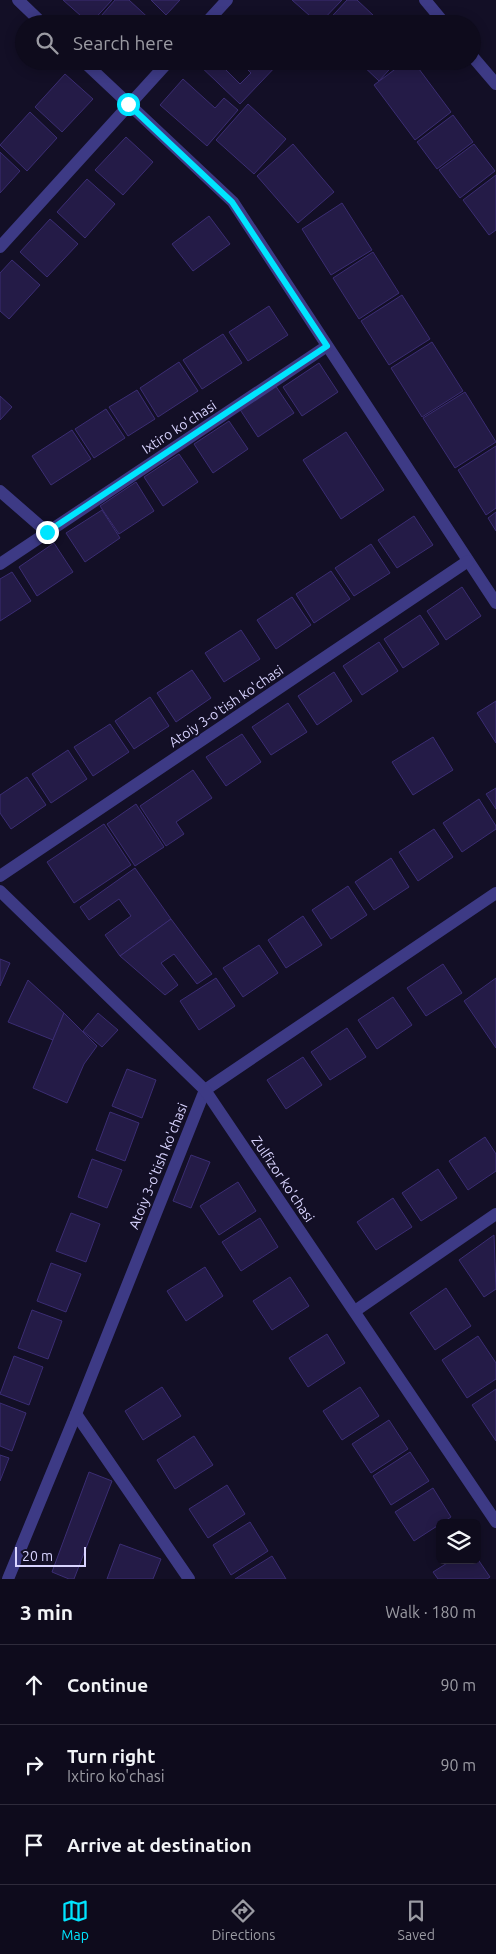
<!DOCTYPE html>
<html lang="en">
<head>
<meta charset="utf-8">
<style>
	body { margin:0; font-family:Ubuntu,sans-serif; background:#1c1929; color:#f1f3f6 }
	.controls { position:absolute; right:15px; bottom:15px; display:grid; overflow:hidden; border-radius:8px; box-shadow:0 2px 12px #0003 }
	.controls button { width:45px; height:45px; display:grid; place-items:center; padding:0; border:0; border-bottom:1px solid #2e2b3b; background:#0e0b1c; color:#f1f3f6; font:25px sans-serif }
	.scale { position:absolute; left:15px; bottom:12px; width:71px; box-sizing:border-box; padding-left:5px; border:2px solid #d9d4ff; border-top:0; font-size:14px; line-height:18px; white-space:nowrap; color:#d9d4ff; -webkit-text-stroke:4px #130f26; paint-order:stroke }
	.stop { position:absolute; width:15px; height:15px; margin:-11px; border:4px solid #00e5ff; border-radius:50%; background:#fff }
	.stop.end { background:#00e5ff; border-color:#fff; box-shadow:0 1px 5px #0008 }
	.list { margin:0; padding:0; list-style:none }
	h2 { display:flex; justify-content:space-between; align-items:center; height:65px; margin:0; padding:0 20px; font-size:21px }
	h2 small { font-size:16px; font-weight:400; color:#9b9ba3 }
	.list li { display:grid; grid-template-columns:32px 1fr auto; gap:15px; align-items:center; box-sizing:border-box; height:80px; padding:0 20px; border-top:1px solid #2e2b3b }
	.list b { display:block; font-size:19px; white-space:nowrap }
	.list p { margin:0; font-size:16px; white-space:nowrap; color:#9b9ba3 }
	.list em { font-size:16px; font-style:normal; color:#9b9ba3 }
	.icon { flex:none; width:28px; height:28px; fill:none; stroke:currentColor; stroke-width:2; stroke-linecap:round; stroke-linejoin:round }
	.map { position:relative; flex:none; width:496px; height:1579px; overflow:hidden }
	.search { position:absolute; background:#0e0b1c; box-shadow:0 2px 12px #0003; left:15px; right:15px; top:15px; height:55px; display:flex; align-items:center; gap:12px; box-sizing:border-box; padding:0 18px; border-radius:28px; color:#9b9ba3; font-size:19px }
	.sheet { height:305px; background:#0e0b1c }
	nav { display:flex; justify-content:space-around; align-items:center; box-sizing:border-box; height:70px; border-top:1px solid #2e2b3b; background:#0e0b1c; font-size:14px; color:#9b9ba3 }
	nav a { display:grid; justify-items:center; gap:2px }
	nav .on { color:#00e5ff }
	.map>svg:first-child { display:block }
	.building { fill:#241b47; stroke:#3b2d73 }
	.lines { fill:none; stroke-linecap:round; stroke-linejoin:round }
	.minor { stroke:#3d3a85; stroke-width:12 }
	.tertiary { stroke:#3d3a85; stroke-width:12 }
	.route { stroke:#00e5ff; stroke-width:6 }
	.labels { text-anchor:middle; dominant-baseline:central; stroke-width:4; stroke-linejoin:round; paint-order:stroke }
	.street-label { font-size:14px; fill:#d9d4ff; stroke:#130f26 }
</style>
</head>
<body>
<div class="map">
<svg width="496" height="1579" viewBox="0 0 496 1579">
	<rect width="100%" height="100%" fill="#130f26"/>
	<!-- building -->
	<g class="building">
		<polygon points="63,0 112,0 90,24"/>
		<polygon points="115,0 129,0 155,24 94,24"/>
		<polygon points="151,0 180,0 166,15"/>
		<polygon points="292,0 342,0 319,24"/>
		<polygon points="347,0 357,0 373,15 365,24 325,24"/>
		<polygon points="376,17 383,24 370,24"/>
		<polygon points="217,61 240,84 251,73 239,61 277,61 279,63 240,104 196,62"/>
		<polygon points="358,61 397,61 379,81"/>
		<polygon points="406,61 413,61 451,112 415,140 374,85"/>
		<polygon points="65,74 93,99 62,132 35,107"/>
		<polygon points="183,79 215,108 224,98 238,110 207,146 160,105"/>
		<polygon points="248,104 286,139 254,174 216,140"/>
		<polygon points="30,112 57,138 27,171 0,145"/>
		<polygon points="453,115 473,142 437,169 417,142"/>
		<polygon points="126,137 153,162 123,195 95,170"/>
		<polygon points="293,144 334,192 298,223 257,176"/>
		<polygon points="474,144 495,171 460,198 439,170"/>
		<polygon points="0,152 20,171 0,193"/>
		<polygon points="496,175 496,230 489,235 463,200"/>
		<polygon points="87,179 115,204 85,238 57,212"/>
		<polygon points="342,203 372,250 331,275 302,229"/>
		<polygon points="209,216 230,244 193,271 172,244"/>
		<polygon points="50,219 78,244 47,277 20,252"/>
		<polygon points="373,252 399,293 359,319 333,278"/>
		<polygon points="12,260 40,285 9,319 0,311 0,273"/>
		<polygon points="402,295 430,339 389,365 361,321"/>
		<polygon points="269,306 288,335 248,361 229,332"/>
		<polygon points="223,334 242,363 202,389 183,360"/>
		<polygon points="432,342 463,391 422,417 391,368"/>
		<polygon points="179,362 198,391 158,417 140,388"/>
		<polygon points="319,363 338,392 302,416 283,387"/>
		<polygon points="275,385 294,413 258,437 239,408"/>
		<polygon points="137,390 155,419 128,436 109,407"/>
		<polygon points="465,392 496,442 455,468 423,418"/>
		<polygon points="0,396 12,407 0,420"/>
		<polygon points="106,409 125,438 94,458 75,429"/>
		<polygon points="229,421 248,449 213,473 194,444"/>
		<polygon points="72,430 91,459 51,485 32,456"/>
		<polygon points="346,432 384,490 341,519 303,460"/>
		<polygon points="496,446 496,508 486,515 458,470"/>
		<polygon points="179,454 198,482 163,506 144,477"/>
		<polygon points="136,482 154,511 119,534 100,506"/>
		<polygon points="102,510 120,538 85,562 66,533"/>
		<polygon points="496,512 496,531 488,518"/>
		<polygon points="414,516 433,545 397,568 378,540"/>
		<polygon points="54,543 73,572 37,596 19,567"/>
		<polygon points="371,544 390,573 354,596 335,568"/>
		<polygon points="331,571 350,599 314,623 296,594"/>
		<polygon points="12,572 31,601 0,621 0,579"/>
		<polygon points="462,587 481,616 446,640 427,611"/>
		<polygon points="292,597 311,625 276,649 257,620"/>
		<polygon points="420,615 439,644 403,668 384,639"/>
		<polygon points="241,630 260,659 224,682 205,653"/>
		<polygon points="379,642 398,671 362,695 343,666"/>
		<polygon points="192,670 211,698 176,722 157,693"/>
		<polygon points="334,672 352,701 317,725 298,696"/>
		<polygon points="150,697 169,726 134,749 115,721"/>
		<polygon points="496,701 496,743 477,713"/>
		<polygon points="288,703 307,732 271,755 252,727"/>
		<polygon points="110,724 129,752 93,776 74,747"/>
		<polygon points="242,734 261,762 226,786 206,757"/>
		<polygon points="433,737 453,770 413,795 392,762"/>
		<polygon points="68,750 87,779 51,803 32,774"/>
		<polygon points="193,770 212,798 176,822 184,834 166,846 140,806"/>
		<polygon points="27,777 46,805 11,829 0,813 0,795"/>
		<polygon points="496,788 496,809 486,794"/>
		<polygon points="479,799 496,826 496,829 462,852 443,823"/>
		<polygon points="136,804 164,847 135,866 107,824"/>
		<polygon points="104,824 131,865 74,903 47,862"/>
		<polygon points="434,829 453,857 418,881 399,852"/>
		<polygon points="391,858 409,887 374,910 355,882"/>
		<polygon points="135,868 171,919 120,956 105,935 131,916 119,899 89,920 80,907"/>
		<polygon points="348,886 367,915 331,939 312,910"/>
		<polygon points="303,916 322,945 286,968 268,940"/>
		<polygon points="171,919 212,974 197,984 174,954 161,963 178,985 165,995 120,956"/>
		<polygon points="259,945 278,973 243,997 223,968"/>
		<polygon points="0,959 10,963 0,986"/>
		<polygon points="443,964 462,993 426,1016 407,988"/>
		<polygon points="216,978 235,1006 199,1030 180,1001"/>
		<polygon points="496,978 496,1048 464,1001"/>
		<polygon points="28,980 64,1013 53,1040 8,1022"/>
		<polygon points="393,997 412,1025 377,1049 358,1020"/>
		<polygon points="64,1013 97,1046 84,1064 67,1103 33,1088"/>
		<polygon points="98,1013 118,1030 102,1047 83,1031"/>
		<polygon points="347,1028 366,1057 330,1080 311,1052"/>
		<polygon points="303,1057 322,1085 286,1109 267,1080"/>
		<polygon points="127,1069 156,1080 142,1118 112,1106"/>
		<polygon points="110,1112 139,1123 125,1161 96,1150"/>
		<polygon points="485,1137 496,1154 496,1171 468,1190 449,1161"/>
		<polygon points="191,1155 210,1162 191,1208 173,1201"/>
		<polygon points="92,1159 122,1170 107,1208 78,1197"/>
		<polygon points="438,1169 457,1198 421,1221 402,1193"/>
		<polygon points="238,1182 256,1211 219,1235 200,1206"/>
		<polygon points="393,1198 412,1227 376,1250 357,1222"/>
		<polygon points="71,1213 100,1224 86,1262 56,1251"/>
		<polygon points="260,1218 278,1247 241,1271 222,1242"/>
		<polygon points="494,1235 496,1289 484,1297 459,1260"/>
		<polygon points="51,1263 81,1274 66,1312 37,1301"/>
		<polygon points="205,1267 223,1296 186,1321 167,1291"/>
		<polygon points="290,1277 309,1306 272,1330 253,1301"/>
		<polygon points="446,1288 471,1326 435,1350 410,1313"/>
		<polygon points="32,1310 62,1321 48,1359 18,1348"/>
		<polygon points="327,1334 345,1363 308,1387 289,1358"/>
		<polygon points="478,1336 496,1363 496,1379 467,1398 442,1360"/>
		<polygon points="14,1356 43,1367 29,1405 0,1394"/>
		<polygon points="162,1387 181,1416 143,1440 125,1411"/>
		<polygon points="360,1387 379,1416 342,1440 323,1411"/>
		<polygon points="496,1389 496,1441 472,1405"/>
		<polygon points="0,1403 26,1413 12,1451 0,1446"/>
		<polygon points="389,1420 408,1449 371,1473 352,1444"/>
		<polygon points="194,1436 213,1465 175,1489 157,1460"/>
		<polygon points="410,1452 429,1481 391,1505 373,1476"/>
		<polygon points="0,1455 9,1458 0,1481"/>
		<polygon points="89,1472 112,1481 74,1579 69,1579 52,1572"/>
		<polygon points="227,1485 245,1514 208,1538 189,1509"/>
		<polygon points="433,1488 451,1517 414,1541 395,1512"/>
		<polygon points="250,1522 268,1551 231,1575 213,1545"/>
		<polygon points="120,1544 161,1559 153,1579 107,1579"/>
		<polygon points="272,1556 286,1579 235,1579"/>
		<polygon points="477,1558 490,1577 487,1579 438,1579 433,1572 452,1560 477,1560"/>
	</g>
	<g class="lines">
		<!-- minor -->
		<g class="minor">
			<polyline points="18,0 43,24"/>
			<polyline points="425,0 445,24"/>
			<polyline points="205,24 227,0"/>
			<polyline points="472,56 496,84"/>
			<polyline points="83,61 233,202 496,603"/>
			<polyline points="0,247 169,61"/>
			<polyline points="0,491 47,532"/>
			<polyline points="0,564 327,346"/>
			<polyline points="0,876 468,561"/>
			<polyline points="355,1311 496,1214"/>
			<polyline points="76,1414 189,1579"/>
			<polyline points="8,1579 76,1414 205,1090 496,893"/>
		</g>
		<!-- tertiary -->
		<polyline class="tertiary" points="0,891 205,1090 496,1522"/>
	</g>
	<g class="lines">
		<!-- route -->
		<polyline class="route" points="47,532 327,346 232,202 128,104"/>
	</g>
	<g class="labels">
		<!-- street labels -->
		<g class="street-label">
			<text transform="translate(179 427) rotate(-33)">Ixtiro ko'chasi</text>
			<text transform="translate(226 706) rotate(-34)">Atoiy 3-o'tish ko'chasi</text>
			<text transform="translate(158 1166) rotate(-68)">Atoiy 3-o'tish ko'chasi</text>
			<text transform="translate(283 1179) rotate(56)">Zulfizor ko'chasi</text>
		</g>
	</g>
</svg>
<div class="controls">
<button><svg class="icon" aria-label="layers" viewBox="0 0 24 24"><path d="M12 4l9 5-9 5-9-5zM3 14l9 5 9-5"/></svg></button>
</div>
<div class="scale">20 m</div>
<div class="stop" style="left:128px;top:104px"></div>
<div class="stop end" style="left:47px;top:532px"></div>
<div class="search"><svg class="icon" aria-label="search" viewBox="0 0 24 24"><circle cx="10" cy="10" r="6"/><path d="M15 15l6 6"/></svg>Search here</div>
</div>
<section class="sheet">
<h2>3 min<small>Walk · 180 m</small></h2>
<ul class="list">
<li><svg class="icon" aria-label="ahead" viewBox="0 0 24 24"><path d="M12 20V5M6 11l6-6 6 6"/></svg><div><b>Continue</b></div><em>90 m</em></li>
<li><svg class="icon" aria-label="right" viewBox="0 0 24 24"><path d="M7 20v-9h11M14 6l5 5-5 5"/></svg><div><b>Turn right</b><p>Ixtiro ko'chasi</p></div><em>90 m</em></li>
<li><svg class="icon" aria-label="arrive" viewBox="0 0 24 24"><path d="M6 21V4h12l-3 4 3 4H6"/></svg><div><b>Arrive at destination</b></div></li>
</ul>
</section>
<nav>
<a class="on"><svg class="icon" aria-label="map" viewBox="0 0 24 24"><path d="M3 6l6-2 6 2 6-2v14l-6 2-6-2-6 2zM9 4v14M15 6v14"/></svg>Map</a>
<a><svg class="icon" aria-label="directions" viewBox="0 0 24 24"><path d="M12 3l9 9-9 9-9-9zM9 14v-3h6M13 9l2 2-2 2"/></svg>Directions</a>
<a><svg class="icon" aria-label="saved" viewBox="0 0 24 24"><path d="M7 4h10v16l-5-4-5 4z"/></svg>Saved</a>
</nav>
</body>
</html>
